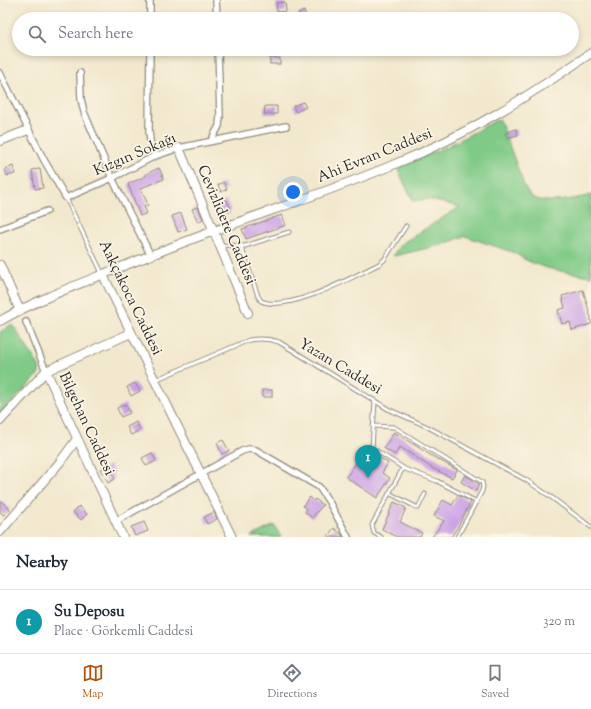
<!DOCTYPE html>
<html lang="en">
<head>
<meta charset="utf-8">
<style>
	body { margin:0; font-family:"Sorts Mill Goudy",serif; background:#f6f6f7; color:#1f2937 }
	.you { position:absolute; left:293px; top:192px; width:14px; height:14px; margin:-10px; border:3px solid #fff; border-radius:50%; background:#1a73e8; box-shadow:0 0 0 6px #1a73e833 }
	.badge { display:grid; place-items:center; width:26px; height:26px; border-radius:50%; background:#b45309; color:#fff; font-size:13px; font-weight:700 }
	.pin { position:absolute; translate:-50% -33px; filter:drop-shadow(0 1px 2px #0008) }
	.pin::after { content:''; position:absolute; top:21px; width:14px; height:12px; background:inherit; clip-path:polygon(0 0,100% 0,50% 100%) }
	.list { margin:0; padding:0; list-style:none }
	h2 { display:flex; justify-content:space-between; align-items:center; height:52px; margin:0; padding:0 16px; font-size:17px }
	h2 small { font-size:13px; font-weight:400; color:#747a83 }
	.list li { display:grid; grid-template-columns:26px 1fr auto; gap:12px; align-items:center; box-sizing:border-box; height:64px; padding:0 16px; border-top:1px solid #e0e1e3 }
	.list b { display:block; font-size:15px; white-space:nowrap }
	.list p { margin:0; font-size:13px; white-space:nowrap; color:#747a83 }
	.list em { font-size:13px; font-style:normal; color:#747a83 }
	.icon { flex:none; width:22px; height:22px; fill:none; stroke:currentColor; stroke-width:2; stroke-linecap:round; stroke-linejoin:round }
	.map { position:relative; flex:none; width:591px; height:537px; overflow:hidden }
	.search { position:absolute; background:#fff; box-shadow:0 2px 6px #0003; left:12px; right:12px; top:12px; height:44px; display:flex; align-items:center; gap:10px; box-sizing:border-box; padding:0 14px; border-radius:22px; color:#747a83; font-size:15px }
	.sheet { height:116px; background:#fff }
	nav { display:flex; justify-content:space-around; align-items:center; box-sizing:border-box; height:56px; border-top:1px solid #e0e1e3; background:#fff; font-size:11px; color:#747a83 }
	nav a { display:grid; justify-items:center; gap:2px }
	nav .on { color:#b45309 }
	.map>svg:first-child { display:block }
	.green { fill:#80ca87; stroke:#567a59 }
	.building { fill:#cba0e6 }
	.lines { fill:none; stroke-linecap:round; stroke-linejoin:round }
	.lane-casing { stroke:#8e8a7c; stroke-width:5 }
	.street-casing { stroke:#8e8a7c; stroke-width:8 }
	.secondary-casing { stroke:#8e8a7c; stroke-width:10 }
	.lane { stroke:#fff; stroke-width:3 }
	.street { stroke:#fff; stroke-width:5.5 }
	.secondary { stroke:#fff; stroke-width:8 }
	.labels { text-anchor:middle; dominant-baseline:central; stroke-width:3.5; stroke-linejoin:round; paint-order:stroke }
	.street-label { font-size:15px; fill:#2b2b2b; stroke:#fcf5e5 }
</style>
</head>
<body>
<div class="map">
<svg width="591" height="537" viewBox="0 0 591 537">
	<rect width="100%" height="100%" fill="#fcf5e5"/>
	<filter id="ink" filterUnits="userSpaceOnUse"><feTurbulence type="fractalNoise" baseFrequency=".025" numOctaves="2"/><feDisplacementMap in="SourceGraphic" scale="8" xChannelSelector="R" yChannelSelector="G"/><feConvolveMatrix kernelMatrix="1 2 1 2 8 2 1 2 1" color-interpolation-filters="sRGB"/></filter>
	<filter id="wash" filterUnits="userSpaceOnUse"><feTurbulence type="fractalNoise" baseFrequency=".012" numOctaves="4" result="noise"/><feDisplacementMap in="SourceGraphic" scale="16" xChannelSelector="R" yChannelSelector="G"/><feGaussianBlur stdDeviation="0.9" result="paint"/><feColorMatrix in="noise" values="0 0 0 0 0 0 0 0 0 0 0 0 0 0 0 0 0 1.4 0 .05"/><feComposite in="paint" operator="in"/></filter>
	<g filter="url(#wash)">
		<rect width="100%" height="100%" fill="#f2e8ce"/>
		<!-- green -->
		<g class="green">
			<path d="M500,120L525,188V187C527,190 529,195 532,197C547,205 575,199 591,195V276C566,272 536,269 515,253L465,236L441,245L394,256L393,255L401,244L460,207L427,199L413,201L397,168L448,146L495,121Z"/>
			<polygon points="12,324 39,366 39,374 0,415 0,332"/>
			<polygon points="274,525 281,537 251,537"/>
		</g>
		<g id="blocks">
			<!-- building -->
			<g class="building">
				<polygon points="285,2 286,11 277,12 276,3"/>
				<polygon points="304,11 307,19 300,19 298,14"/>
				<rect x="270" y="58" width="10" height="6"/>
				<polygon points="303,102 306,107 296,112 293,106"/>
				<polygon points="265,106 277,106 277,114 264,114"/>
				<polygon points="516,129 518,135 507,138 505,133"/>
				<polygon points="13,166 15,174 7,176 5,169"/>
				<polygon points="159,168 164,179 141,188 148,205 144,207 147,213 140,216 128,184 146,176 146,174"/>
				<polygon points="40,169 43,188 35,189 32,170"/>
				<polygon points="224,182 227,189 221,192 218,185"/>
				<polygon points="227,200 231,211 220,215 216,204"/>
				<polygon points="198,207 203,219 198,222 192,209"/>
				<polygon points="181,213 187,229 178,232 172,216"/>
				<polygon points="282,215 286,225 246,239 242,229"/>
				<polygon points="583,290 591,318 591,324 572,330 570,322 562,324 558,310 565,308 562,296"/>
				<polygon points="135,383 140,391 131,396 127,387"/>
				<rect x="262" y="390" width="10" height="7"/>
				<polygon points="125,404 130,413 121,417 117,408"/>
				<polygon points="136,422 140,430 131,435 127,427"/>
				<polygon points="394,432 432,456 457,470 452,478 432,468 400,447 395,455 384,448"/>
				<polygon points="223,440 229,451 222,454 217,443"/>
				<polygon points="152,453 156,461 146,466 142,458"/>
				<polygon points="375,455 388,463 382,473 390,478 377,498 346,477 360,458 370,464"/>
				<polygon points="110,465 114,473 113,474 115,479 108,483 101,469"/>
				<polygon points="465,475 479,484 476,491 461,482"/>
				<polygon points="458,495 471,502 457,528 451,537 432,537 444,521 434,516 443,500 452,505"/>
				<polygon points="310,497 314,501 315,499 323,505 312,518 305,512 307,509 303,506"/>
				<polygon points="0,500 10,509 4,515 0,512"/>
				<polygon points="394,502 406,508 400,522 422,533 420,537 397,537 382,529"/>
				<polygon points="79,506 87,514 81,520 73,512"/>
				<polygon points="214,512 217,519 207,524 204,517"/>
				<polygon points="144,522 148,531 135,536 131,527"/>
				<polygon points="334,528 342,535 343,537 327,537"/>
			</g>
		</g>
	</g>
	<g filter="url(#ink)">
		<use href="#blocks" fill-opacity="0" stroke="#8e8a7c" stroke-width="1"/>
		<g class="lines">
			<!-- lane casing -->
			<g class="lane-casing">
				<g id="lane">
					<polyline points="66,198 102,273"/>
					<polyline points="221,245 245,246 289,232"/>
					<path d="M241,246L258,296L261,301C288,313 353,277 379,264L384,260L406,226"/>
					<path d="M155,380L249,340C260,338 268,338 279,342L388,409L428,427L526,480L551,497L591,527"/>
					<polyline points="375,401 372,448 405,469 437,481 477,502"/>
					<polyline points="373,426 394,427 482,482 483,487 482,491 457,537"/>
					<polyline points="389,493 418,508 425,494"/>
					<polyline points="381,537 374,533 372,525 403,468"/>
				</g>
			</g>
			<!-- street casing -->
			<g class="street-casing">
				<g id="street">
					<polyline points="216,0 217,19"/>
					<polyline points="150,19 150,0"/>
					<polyline points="150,49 149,130 150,141 155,156"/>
					<polyline points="0,73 44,160 66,198 112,178 155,156 179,148 286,126"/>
					<polyline points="80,73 81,99 84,112 112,178 151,256"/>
					<polyline points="211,141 219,126 220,116 218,49"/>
					<polyline points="0,229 47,211"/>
					<polyline points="26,322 46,371"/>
					<polyline points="116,521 242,451 249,449 256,450 319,487 329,502 348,537"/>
				</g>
			</g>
			<!-- secondary casing -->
			<g class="secondary-casing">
				<g id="secondary">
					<polyline points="0,141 28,130"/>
					<polyline points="179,148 248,313"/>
					<polyline points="0,265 20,311"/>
					<polyline points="103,275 232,537"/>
					<path d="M0,321C36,300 77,285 116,269C149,256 181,243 214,231C274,209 336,189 395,164C465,136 529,96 591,53"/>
					<polyline points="46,371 123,537"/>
					<polyline points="0,421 46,371 131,333"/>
					<polyline points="0,532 60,462 77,439"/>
				</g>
			</g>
			<!-- lane -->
			<use href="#lane" class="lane"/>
			<!-- street -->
			<use href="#street" class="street"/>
			<!-- secondary -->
			<use href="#secondary" class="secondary"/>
		</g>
	</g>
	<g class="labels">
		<!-- street labels -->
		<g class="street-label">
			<text transform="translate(135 155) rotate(-23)">Kızgın Sokağı</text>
			<text transform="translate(375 156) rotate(-22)">Ahi Evran Caddesi</text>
			<text transform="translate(226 225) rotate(67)">Cevizlidere Caddesi</text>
			<text transform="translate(130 298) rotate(64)">Aakçakoca Caddesi</text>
			<text transform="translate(340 367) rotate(31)">Yazan Caddesi</text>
			<text transform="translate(86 424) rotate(65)">Bilgehan Caddesi</text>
		</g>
	</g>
</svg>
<div class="you"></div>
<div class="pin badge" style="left:368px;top:478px;background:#0f9aa8">1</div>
<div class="search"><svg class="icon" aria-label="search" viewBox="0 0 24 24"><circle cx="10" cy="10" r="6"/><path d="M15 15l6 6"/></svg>Search here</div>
</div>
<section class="sheet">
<h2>Nearby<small></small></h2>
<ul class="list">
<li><span class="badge" style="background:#0f9aa8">1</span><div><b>Su Deposu</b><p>Place · Görkemli Caddesi</p></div><em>320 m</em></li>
</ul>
</section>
<nav>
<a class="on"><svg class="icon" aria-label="map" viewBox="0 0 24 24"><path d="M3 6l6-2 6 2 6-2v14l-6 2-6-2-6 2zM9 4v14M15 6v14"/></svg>Map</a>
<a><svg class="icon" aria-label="directions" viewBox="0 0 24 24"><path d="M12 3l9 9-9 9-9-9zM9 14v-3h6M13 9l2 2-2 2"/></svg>Directions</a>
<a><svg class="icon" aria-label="saved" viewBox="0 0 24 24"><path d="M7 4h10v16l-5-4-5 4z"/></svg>Saved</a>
</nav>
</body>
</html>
